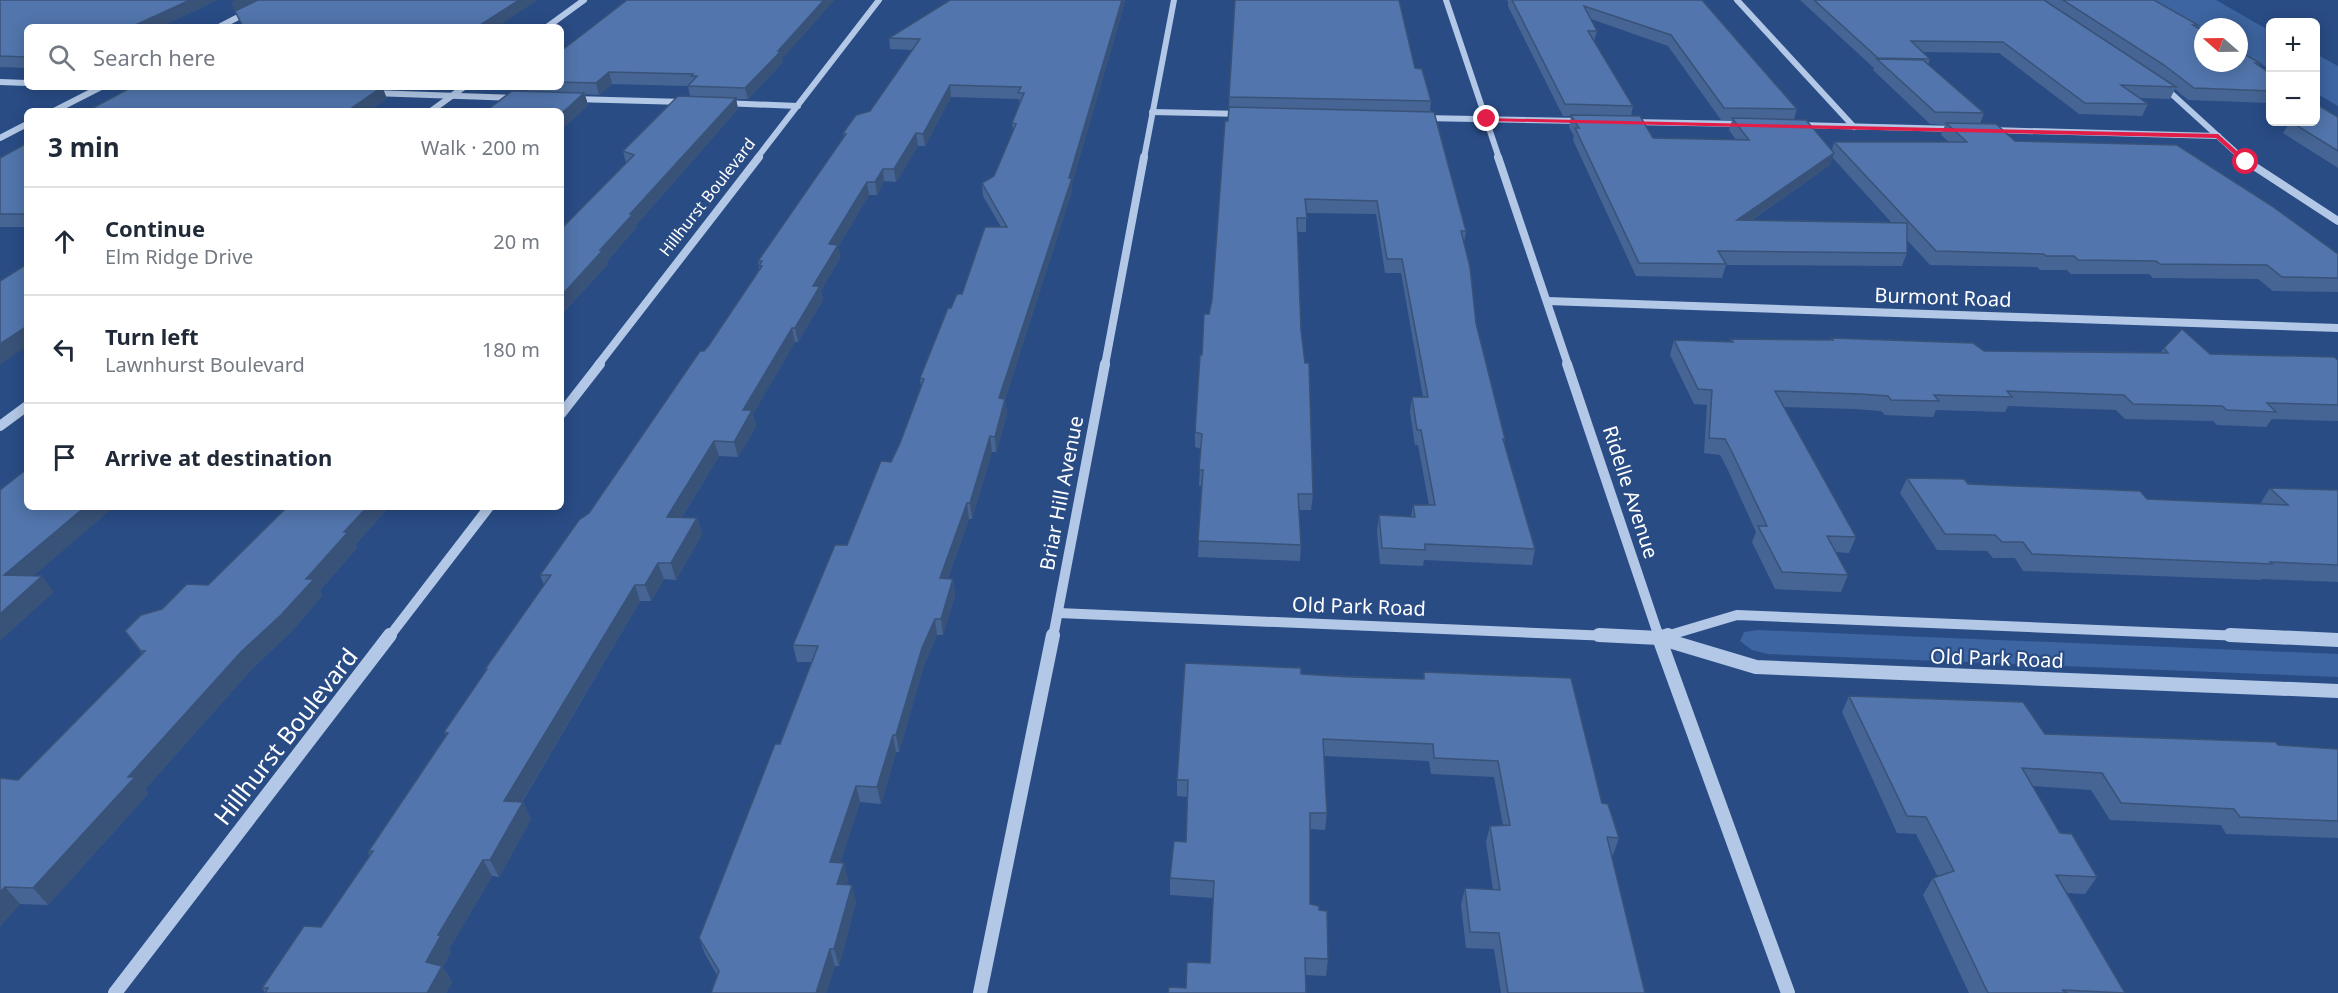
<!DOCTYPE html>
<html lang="en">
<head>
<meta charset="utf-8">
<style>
	body { margin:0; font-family:"Noto Sans",sans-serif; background:#f2f2f3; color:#1f2937 }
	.controls { position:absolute; right:18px; top:18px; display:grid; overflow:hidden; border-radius:9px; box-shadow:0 3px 15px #0003 }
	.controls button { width:54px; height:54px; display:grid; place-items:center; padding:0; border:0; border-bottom:2px solid #e0e1e3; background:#fff; color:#1f2937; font:30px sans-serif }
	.compass { position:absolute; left:2194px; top:18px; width:54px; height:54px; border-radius:50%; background:#fff; box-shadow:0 3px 15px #0003; rotate:290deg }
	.stop { position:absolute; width:18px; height:18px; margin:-14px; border:4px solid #e11d48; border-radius:50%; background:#fff }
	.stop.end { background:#e11d48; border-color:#fff; box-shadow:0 2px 6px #0008 }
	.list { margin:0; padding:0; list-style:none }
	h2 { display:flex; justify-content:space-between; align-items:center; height:78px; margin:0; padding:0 24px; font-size:26px }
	h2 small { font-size:20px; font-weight:400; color:#747a83 }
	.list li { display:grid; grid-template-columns:39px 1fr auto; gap:18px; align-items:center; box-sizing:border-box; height:108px; padding:0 24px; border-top:2px solid #e0e1e3 }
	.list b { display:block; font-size:22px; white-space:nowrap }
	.list p { margin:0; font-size:20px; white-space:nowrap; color:#747a83 }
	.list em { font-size:20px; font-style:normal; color:#747a83 }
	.icon { flex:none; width:33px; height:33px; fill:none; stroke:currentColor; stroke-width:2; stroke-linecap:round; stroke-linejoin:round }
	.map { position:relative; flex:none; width:2338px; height:993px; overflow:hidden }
	.search { position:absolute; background:#fff; box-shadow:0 3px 15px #0003; left:24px; top:24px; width:540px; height:66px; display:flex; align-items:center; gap:15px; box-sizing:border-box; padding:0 21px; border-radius:9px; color:#747a83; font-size:22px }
	.panel { position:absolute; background:#fff; box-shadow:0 3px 15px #0003; left:24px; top:108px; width:540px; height:402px; border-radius:9px }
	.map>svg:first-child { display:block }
	.green { fill:#3d65a1 }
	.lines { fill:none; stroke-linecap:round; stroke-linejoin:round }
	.minor-far3 { stroke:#b3c8e7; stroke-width:6 }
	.minor-far2 { stroke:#b3c8e7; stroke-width:8 }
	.minor-far1 { stroke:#b3c8e7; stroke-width:10 }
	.minor { stroke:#b3c8e7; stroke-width:14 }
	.wall { fill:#466594; fill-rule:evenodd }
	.shaded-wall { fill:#395278 }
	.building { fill:#5175ac; stroke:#395278; stroke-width:1.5 }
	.route { fill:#e11d48 }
	.labels { text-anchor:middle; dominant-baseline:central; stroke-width:4.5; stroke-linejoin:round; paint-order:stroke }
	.far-street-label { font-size:16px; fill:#fff; stroke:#294c85 }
	.street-label { font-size:20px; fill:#fff; stroke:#294c85 }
	.near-street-label { font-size:24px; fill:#fff; stroke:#294c85 }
</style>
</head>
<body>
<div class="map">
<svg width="2338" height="993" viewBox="0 0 2338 993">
	<rect width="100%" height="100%" fill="#294c85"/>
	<!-- green -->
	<g class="green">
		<polygon points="2151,0 2216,0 2270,31 2270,69 2239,51 2239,27 2203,27 2203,31"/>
		<polygon points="2316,54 2338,66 2338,106 2316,93"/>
		<polygon points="1758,630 2338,654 2338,677 1767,654 1752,650 1740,641 1744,632"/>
	</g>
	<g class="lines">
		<!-- minor-far3 -->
		<g class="minor-far3">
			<polyline points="1446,0 1499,158"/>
			<polyline points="1737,0 1854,127"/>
			<polyline points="219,27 271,0"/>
			<polyline points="547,27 584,0"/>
			<polyline points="0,82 27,83"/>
			<polyline points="2163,86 2242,158"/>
			<polyline points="372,93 519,98"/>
			<polyline points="573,99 684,102"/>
			<polyline points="723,103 798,106"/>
			<polyline points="54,111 101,87"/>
			<polyline points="431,111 464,87"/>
			<polyline points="1152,112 1243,114"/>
			<polyline points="1423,118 1582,121"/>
			<polyline points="1630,122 1744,124"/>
			<polyline points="1798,125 1956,129"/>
			<polyline points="1990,130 2218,136"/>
			<polyline points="0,138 27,124"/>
			<polyline points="757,158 879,0"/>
			<polyline points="1144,158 1174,0"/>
		</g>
		<!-- minor-far2 -->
		<g class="minor-far2">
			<polyline points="1498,157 1568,365"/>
			<polyline points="2240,157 2338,221"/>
			<polyline points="1547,301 2338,328"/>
			<polyline points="598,365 759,157"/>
			<polyline points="1105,365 1144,157"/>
		</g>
		<!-- minor-far1 -->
		<g class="minor-far1">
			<polyline points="1567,364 1659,637"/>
			<polyline points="561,414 600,364"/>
			<polyline points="0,426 27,406"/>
			<polyline points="1058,613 1635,637"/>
			<polyline points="389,637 489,507"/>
			<polyline points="1053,637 1105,364"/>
			<polyline points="1663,637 1737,615 2266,637"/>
		</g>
		<!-- minor -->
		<g class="minor">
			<polyline points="1599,635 1659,638 1756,667 2338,691"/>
			<polyline points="1658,635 1788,993"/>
			<polyline points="2230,635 2338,640"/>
			<polyline points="1660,638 1668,635"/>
			<polyline points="115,993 390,635"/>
			<polyline points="980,993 1053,635"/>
		</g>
	</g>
	<!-- wall -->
	<g class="wall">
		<polygon points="0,0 217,0 160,27 27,27 27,68 0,67"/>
		<polygon points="950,0 1125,0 1120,19 1072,183 1072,191 1005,399 1007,414 996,452 992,452 972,519 969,519 948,578 953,579 955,595 943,635 937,635 924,665 899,752 896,752 881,804 860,802 840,863 848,879 846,885 856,902 839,966 835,966 826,993 711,993 717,975 705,954 699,938 780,744 812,662 797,662 793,645 847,545 900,443 921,386 920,378 951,308 962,294 1001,227 983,196 982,183 994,176 1013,130 1012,123 1020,105 1019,99 951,97 925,146 918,146 896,182 884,181 877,195 869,195 838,247 840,258 821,291 823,300 798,342 795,342 753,414 756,426 738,457 719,456 682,517 697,518 702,534 676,580 664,579 651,601 640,601 522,802 523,802 531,819 499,877 492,876 449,949 451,952 443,967 452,982 446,993 265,993 262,988 321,927 370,856 368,852 446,735 444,732 486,671 485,669 544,585 540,575 589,513 709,345 759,270 758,261 844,137 843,133 870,111 913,50 890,49 889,38"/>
		<polygon points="1235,0 1415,68 1431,101 1430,111 1466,231 1464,243 1476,323 1505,439 1504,444 1535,549 1532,565 1424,560 1423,566 1380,564 1377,531 1379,515 1411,517 1413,505 1429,505 1418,445 1415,445 1410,412 1412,397 1423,397 1401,273 1385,273 1376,214 1306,213 1306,232 1297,232 1301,330 1313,494 1311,510 1299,510 1301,545 1300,561 1198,557 1202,486 1199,486 1201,449 1195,447 1195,432 1202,355 1212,300 1228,121"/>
		<path d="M1507,0H1702L1797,109L1794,119L1832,150L1834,142H1949L1941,135L1945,125L1930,124L1873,70L1874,68L1800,0H2154L2198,25L2197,27L2260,63L2258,66L2271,74V103L2188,100L2175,89L2170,99L2139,98L2148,104L2142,116L2079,114L1999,53L1923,52L1930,59L1928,65L1984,113L1980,124L2015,141L2338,254V292L2273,291L2258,279L2153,278L2149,274H2071L2067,270H2040L2037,267L1930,265L1907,240V253L1902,266L1726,265L1722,278L1636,276L1573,140L1574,136L1569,127L1571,116H1563L1508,6V2ZM1591,19L1668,46L1721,120H1732L1729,130L1736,140L1653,138L1631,116L1633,106L1594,41L1597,31ZM1832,157L1891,222L1752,220L1830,165Z"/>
		<polygon points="561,51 782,59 783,62 748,99 736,99 738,109 636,225 637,227 607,261 608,264 561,315 626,163 623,151 690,96 688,86 612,84 599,95 585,94 588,105 561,130 561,111 528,91 527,87 561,87"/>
		<polygon points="132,87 405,87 402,89 383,88 387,99"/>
		<polygon points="2338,117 2338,168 2283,133 2290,122 2316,122"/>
		<polygon points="27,143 27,227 0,227 0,158"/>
		<polygon points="1831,338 1984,351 2161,352 2164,348 2210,354 2338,360 2338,421 2272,419 2266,427 2217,425 2213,421 2125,419 2116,410 2008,406 2005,412 1936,410 1933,417 1885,415 1881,411 1854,409 1783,407 1856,537 1849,553 1835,552 1848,575 1841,592 1775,589 1752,542 1756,532 1727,468 1720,455 1704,453 1707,405 1694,404 1670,355 1674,340 1730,342 1731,339 1830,340"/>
		<polygon points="1907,478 1968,484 2147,499 2260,504 2270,488 2338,490 2338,582 2262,579 2261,580 2023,571 2015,558 1993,558 1987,551 1937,550 1900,493"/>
		<polygon points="287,507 389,507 355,545 357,548 320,590 322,596 291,632 252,669 145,789 148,794 48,905 20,904 0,926 0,778 18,780 142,654 125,631 162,609 208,585"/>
		<polygon points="1424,672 1602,803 1619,838 1613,855 1611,855 1645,993 1501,993 1494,949 1466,948 1461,905 1465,888 1493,890 1486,842 1490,826 1503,825 1494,777 1431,774 1429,761 1324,756 1327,813 1325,830 1310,829 1310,904 1319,910 1328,959 1326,976 1306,975 1186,988 1210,963 1213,898 1170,895 1170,878 1186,842 1188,797 1177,796 1177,780 1301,674 1423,679"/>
		<polygon points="1849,696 2045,734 2278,745 2338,749 2338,838 2226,834 2221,825 2110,820 2091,790 2032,786 2060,833 2097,877 2085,894 2067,893 2125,993 1969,993 1923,895 1933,878 1938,877 1916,834 1897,833 1842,712"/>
	</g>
	<!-- shaded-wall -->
	<g class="shaded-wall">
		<polygon points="190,0 217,0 160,27 131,27"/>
		<polygon points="235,0 260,0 235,13 231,2"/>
		<polygon points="519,0 538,0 497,27 477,27"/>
		<polygon points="824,0 835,0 782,59 783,62 748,99 745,88"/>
		<polygon points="1122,0 1125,0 1120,19 1072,183 1072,191 1000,414 999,398 1069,178"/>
		<polygon points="609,72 612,84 599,95 596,83"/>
		<polygon points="950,85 951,97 925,146 923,134"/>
		<polygon points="382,87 387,99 369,111 347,111"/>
		<polygon points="584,93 588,105 561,130 561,114"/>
		<polygon points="736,98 738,109 636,225 637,227 607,261 608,264 561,315 561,296 630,214"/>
		<polygon points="916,133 918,146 896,182 894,169"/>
		<polygon points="1834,153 1830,165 1733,233 1737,220"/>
		<polygon points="883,169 884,181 877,195 875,182"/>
		<polygon points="867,182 869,195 838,247 840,258 821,291 823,300 798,342 795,328 829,244"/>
		<polygon points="27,326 27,346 0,365 0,344"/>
		<polygon points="792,328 795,342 753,414 756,426 738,457 734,442 743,410"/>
		<polygon points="1005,399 1007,414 996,452 995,437"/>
		<polygon points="990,436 992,452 972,519 970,503"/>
		<polygon points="714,441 719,456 672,533 667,517"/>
		<polygon points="967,503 969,519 942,594 940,578"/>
		<polygon points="85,507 114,507 16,591 4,575"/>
		<polygon points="367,507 389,507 355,545 357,548 320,590 322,596 291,632 252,669 145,789 148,794 48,905 33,888 128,777 306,579 344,532"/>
		<polygon points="697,518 702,534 676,580 671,563"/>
		<polygon points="658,563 664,579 651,601 645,585"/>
		<polygon points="42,576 54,592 0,641 0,614"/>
		<polygon points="953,579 955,595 943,635 941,619"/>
		<polygon points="635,585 640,601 512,818 504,801"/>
		<polygon points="935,619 937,635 924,665 899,752 896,735 922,648"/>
		<polygon points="893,735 896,752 881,804 877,787"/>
		<polygon points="856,786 860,802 835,879 830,862"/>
		<polygon points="523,802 531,819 499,877 490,860"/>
		<polygon points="483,860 492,876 449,949 451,952 443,967 452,982 446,993 427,993 426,962 438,935"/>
		<polygon points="844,863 848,879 841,901 837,884"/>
		<polygon points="852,885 856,902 839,966 834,949"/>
		<polygon points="5,887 20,904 0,926 0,892"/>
		<polygon points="830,949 835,966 826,993 816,993"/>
	</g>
	<!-- building -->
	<g class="building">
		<polygon points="0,0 190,0 131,27 27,27 27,57 0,56"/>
		<polygon points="258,0 519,0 477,27 243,27 235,11"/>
		<polygon points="627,0 824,0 778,51 781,51 745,88 688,86 697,76 691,76 693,74 609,72 596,83 561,82 561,51"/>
		<polygon points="950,0 1122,0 1069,178 1072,178 999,398 1005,399 995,437 990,436 970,503 967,503 940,578 953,579 941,619 935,619 922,648 896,735 893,735 877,787 856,786 830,862 844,863 837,884 852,885 834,949 830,949 816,993 711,993 719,971 699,938 775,744 780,744 818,646 793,645 835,545 847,545 881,461 891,462 900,443 924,379 920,378 948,308 951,308 957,294 962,294 985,227 1007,227 982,183 994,176 1016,124 1012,123 1024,93 1018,93 1021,87 950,85 923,134 916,133 894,169 883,169 875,182 867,182 829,244 838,245 813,286 820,286 795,328 792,328 743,410 752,410 734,442 714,441 667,517 697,518 671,563 658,563 645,585 635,585 504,801 523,802 490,860 483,860 438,935 441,935 426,962 442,966 427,993 265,993 268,988 262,988 304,926 321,927 373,851 368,852 448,733 444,732 487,669 485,669 551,575 540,575 579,520 589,513 700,351 704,351 709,345 762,266 759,266 762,261 758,261 846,134 843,133 856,115 870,111 920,39 889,38"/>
		<polygon points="1235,0 1399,0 1415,68 1422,69 1431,101 1229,97"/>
		<polygon points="1512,0 1702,0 1797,109 1724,108 1671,35 1584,6 1597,31 1588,31 1633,106 1565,104"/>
		<polygon points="1814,0 2044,0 2176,87 2121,85 2148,104 2085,103 2003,42 1911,41 1930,59 1878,58"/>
		<polygon points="2063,0 2154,0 2198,25 2193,25 2203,31 2203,63 2239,63 2239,51 2260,63 2255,63 2271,74 2271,91 2194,88 2164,65"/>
		<polygon points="1877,59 1923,60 1984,113 1935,112"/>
		<polygon points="132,87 382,87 347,111 87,111"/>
		<polygon points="512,91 584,93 561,114 561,111 486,111"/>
		<polygon points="678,96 736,98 630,214 633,214 600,250 603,250 561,296 561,229 634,155 623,151"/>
		<polygon points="2316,104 2338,117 2338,151 2291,122 2316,122"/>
		<polygon points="1229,107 1434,112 1466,231 1461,231 1470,267 1476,323 1505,439 1503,439 1535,549 1425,544 1425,550 1382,548 1379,515 1415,517 1413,505 1435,505 1421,430 1417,430 1412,397 1428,397 1402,259 1387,259 1377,201 1305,199 1307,218 1297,218 1301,330 1305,363 1309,363 1313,494 1298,494 1301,545 1198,541 1203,470 1199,470 1202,434 1195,432 1200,355 1202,355 1204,314 1209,314 1212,300 1225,121 1228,121"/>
		<polygon points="1571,115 1640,116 1653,138 1749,140 1732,118 1806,120 1834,153 1737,220 1907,223 1907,253 1718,251 1726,264 1639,263 1575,128 1579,128"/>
		<polygon points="1946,123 1996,124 2015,141 2177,145 2272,206 2338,254 2338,278 2282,277 2267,265 2160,264 2156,261 2078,260 2074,256 2046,256 2044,254 1936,251 1834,142 1967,142"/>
		<polygon points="27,143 27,214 0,214 0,158"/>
		<polygon points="27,264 27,326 0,344 0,281"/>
		<polygon points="2182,329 2210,354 2334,357 2338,360 2338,405 2267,403 2276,412 2227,410 2222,406 2133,404 2124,395 2007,391 2012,397 1934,395 1939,401 1891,400 1888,396 1860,394 1775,391 1856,537 1827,536 1848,575 1782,572 1758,526 1767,526 1732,452 1725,439 1709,438 1712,390 1698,389 1674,340 1733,342 1731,339 1833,340 1831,338 1973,343 1984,351 2168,353 2164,348"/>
		<polygon points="27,469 27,507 85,507 4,575 42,576 0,614 0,490"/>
		<polygon points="1907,478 1964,479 1968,484 2140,491 2147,499 2288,505 2270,488 2338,490 2338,565 2270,562 2272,564 2032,554 2023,542 2002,542 1995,535 1945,534"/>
		<polygon points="287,507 367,507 344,532 348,532 306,579 314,579 281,615 241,652 128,777 135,777 33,888 5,887 0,892 0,778 18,780 145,651 141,651 125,631 141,615 162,609 187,584 208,585"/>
		<polygon points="1185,663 1301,668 1301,674 1351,677 1424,679 1424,672 1571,678 1602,803 1608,804 1619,838 1607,837 1645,993 1508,993 1499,933 1470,932 1465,888 1500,890 1490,826 1510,825 1498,761 1434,758 1433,744 1323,739 1327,813 1310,813 1310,904 1319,906 1319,910 1327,911 1328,959 1305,958 1306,993 1168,993 1169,987 1186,988 1187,962 1210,963 1214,881 1170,878 1174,841 1186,842 1188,780 1177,780"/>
		<polygon points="1849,696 2023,702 2045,734 2276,742 2278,745 2338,749 2338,821 2240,817 2234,809 2121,803 2102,773 2022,768 2060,833 2072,834 2097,877 2056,875 2125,993 2062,990 2067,993 1988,993 1933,878 1954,871 1926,817 1907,816"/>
	</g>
	<!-- route -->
	<polygon class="route" points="1485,118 2218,134 2249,162 2244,163 2216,138 1487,121"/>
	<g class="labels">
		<!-- far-street labels -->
		<g class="far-street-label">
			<text transform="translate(707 197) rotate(-52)">Hillhurst Boulevard</text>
		</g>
		<!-- street labels -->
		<g class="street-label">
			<text transform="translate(1943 297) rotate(2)">Burmont Road</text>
			<text transform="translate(1631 492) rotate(72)">Ridelle Avenue</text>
			<text transform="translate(1061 493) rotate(-79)">Briar Hill Avenue</text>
			<text transform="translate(1359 606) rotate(2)">Old Park Road</text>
			<text transform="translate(1997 658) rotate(2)">Old Park Road</text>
		</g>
		<!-- near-street labels -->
		<g class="near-street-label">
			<text transform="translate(285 736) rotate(-52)">Hillhurst Boulevard</text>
		</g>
	</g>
</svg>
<div class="controls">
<button>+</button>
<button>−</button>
</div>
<svg class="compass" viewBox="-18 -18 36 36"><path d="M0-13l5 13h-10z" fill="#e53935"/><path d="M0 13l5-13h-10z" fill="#747a83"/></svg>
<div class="stop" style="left:2246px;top:162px"></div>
<div class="stop end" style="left:1487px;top:119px"></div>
<div class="search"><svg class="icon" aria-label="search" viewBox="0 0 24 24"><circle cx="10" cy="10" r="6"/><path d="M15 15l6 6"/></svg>Search here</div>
<section class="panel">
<h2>3 min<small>Walk · 200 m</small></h2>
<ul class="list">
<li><svg class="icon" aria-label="ahead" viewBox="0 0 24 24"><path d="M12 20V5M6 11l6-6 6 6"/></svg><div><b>Continue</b><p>Elm Ridge Drive</p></div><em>20 m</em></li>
<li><svg class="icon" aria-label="left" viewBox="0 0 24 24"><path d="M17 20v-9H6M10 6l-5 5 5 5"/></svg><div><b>Turn left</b><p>Lawnhurst Boulevard</p></div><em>180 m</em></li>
<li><svg class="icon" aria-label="arrive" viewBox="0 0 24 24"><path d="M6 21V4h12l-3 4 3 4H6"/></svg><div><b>Arrive at destination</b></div></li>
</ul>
</section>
</div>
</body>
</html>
